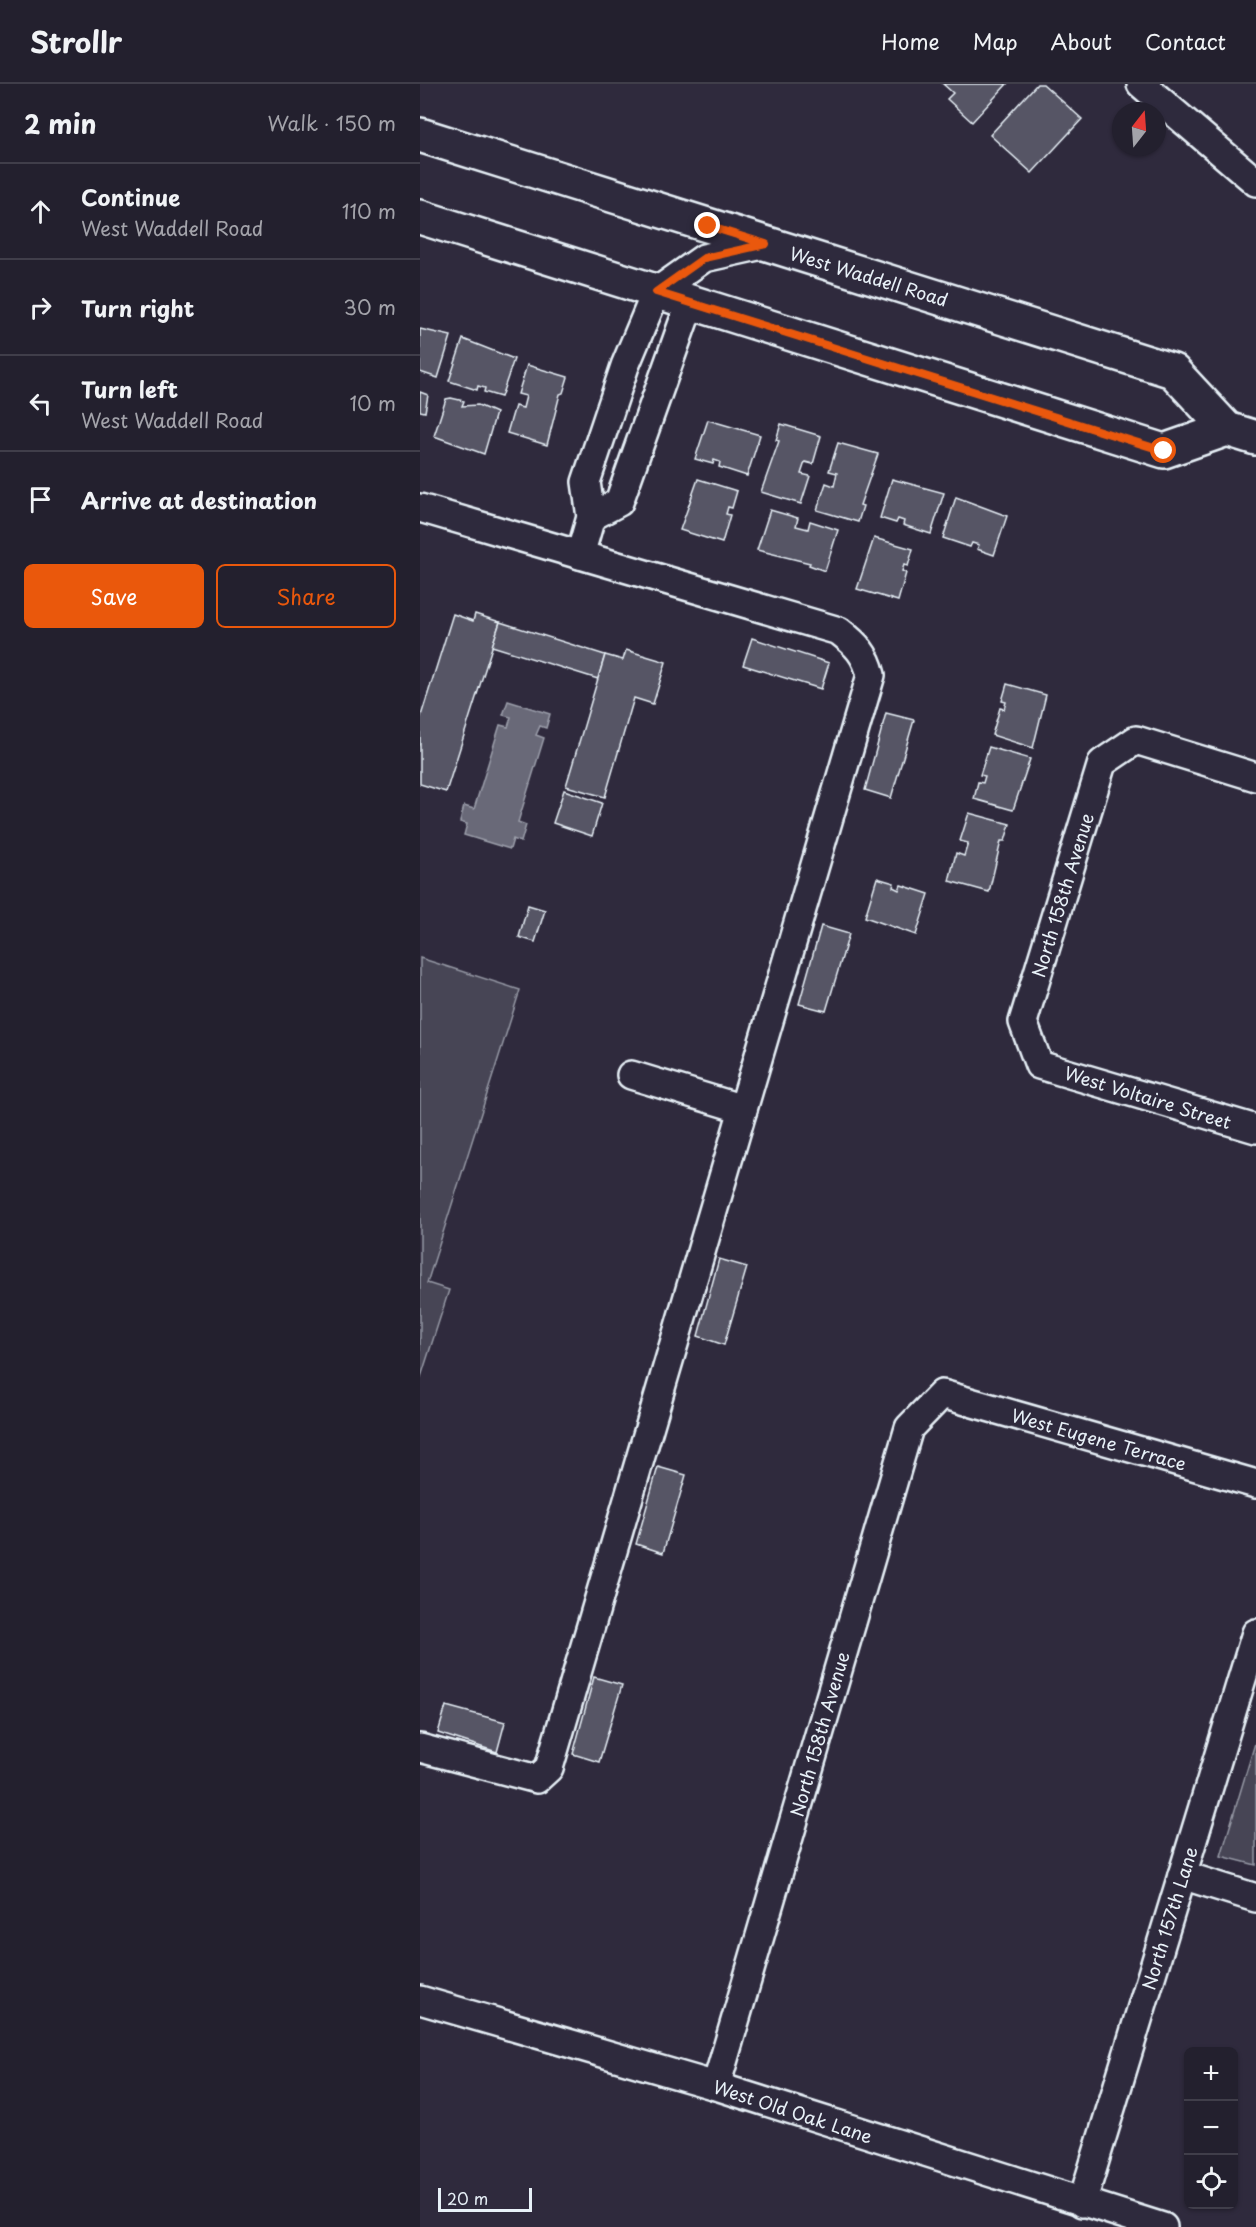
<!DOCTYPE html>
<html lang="en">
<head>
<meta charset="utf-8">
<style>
	body { margin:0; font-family:"Playpen Sans",sans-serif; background:#2f2d3a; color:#f1f3f6 }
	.controls { position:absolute; right:18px; bottom:18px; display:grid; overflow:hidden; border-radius:9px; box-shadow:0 2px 4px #0004 }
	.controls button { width:54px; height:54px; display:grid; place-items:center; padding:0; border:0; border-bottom:2px solid #403e4a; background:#23202e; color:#f1f3f6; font:30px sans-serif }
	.compass { position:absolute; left:692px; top:18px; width:54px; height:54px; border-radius:50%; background:#23202e; box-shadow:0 2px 4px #0004; rotate:17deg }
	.scale { position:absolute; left:18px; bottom:15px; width:94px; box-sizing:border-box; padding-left:6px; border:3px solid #e8f1f8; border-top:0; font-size:16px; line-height:21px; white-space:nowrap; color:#e8f1f8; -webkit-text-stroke:4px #2f2a3d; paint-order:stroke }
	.stop { position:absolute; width:18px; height:18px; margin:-14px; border:4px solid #ea580c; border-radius:50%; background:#fff }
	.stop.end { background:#ea580c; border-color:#fff; box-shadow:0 2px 6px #0008 }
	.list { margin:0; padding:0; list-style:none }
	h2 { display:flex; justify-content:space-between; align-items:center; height:78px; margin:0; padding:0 24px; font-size:26px }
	h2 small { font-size:20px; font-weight:400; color:#a3a3aa }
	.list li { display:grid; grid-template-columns:39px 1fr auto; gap:18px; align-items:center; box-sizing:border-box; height:96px; padding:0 24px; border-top:2px solid #403e4a }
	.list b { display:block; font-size:22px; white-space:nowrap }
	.list p { margin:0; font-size:20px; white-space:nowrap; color:#a3a3aa }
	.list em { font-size:20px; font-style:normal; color:#a3a3aa }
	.actions { display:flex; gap:12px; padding:18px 24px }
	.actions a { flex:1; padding:14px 0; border:2px solid #ea580c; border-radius:9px; text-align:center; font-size:21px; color:#ea580c }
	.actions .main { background:#ea580c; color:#fff }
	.icon { flex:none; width:33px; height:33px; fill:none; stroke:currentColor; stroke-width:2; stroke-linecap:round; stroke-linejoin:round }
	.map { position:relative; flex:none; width:836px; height:2143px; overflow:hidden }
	header { display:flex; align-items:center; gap:36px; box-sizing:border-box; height:84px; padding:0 30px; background:#23202e; border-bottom:2px solid #403e4a }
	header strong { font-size:28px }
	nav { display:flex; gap:33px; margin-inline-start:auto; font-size:21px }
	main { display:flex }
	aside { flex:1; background:#23202e }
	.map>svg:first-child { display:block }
	.green { fill:#464455; stroke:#979aa6; stroke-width:1.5 }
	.water { fill:#696978; stroke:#9c9fab; stroke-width:1.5 }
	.building { fill:#575565; stroke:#e8f1f8; stroke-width:1.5 }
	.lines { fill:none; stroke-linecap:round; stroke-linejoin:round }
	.street-casing { stroke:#e8f1f8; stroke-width:32 }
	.secondary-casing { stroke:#e8f1f8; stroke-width:38 }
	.street { stroke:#2f2a3d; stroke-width:27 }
	.secondary { stroke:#2f2a3d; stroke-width:33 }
	.route { stroke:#ea580c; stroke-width:8 }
	.labels { text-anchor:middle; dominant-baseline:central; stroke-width:4.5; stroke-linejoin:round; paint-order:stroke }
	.street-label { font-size:18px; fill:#e8f1f8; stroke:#2f2a3d }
</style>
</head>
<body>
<header>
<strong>Strollr</strong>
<nav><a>Home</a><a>Map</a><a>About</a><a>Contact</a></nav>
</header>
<main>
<aside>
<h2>2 min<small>Walk · 150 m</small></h2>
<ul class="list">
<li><svg class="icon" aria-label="ahead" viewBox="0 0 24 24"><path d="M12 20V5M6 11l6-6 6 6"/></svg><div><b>Continue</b><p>West Waddell Road</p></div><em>110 m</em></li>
<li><svg class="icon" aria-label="right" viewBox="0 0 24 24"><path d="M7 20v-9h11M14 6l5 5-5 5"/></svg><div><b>Turn right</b></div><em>30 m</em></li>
<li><svg class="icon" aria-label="left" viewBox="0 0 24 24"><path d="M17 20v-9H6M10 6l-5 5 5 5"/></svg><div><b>Turn left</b><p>West Waddell Road</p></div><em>10 m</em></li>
<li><svg class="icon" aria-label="arrive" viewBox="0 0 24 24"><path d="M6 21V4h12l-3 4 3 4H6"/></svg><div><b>Arrive at destination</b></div></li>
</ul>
<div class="actions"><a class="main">Save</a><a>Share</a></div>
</aside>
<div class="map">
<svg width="836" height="2143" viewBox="0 0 836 2143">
	<rect width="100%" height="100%" fill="#2f2a3d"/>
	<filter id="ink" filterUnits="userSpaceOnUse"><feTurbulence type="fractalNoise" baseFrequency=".0167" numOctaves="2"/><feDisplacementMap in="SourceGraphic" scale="12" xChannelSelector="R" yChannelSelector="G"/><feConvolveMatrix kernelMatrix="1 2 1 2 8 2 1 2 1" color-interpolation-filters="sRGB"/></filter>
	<g filter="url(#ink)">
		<!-- green -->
		<g class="green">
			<polygon points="0,874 100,906 7,1199 29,1206 0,1296"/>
			<polygon points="836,1656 836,1781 801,1772"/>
		</g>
		<!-- water -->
		<polygon class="water" points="88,617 130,630 126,644 120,642 116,651 124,654 98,738 106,741 101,758 93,755 90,765 44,751 47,740 40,738 44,722 54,725 80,641 88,643 91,633 83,631"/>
		<!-- building -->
		<g class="building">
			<polygon points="523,0 587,0 552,38 527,15 533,9"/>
			<polygon points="617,0 623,0 662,35 612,89 570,51"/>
			<polygon points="0,245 31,252 18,294 0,288"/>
			<polygon points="43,255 94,275 81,313 64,308 65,304 58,302 57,306 29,297"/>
			<polygon points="107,281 148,293 143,309 140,310 127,361 87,349 95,322 103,324 106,312 98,310"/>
			<polygon points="0,308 8,311 5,328 0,327"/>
			<polygon points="31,314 44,317 42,322 58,321 76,329 64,370 14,352 26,315"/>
			<polygon points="288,336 340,351 327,392 299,383 300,378 294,376 293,380 275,375"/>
			<polygon points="361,340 401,352 393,380 385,378 381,390 390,392 381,420 341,408 359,357 356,356"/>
			<polygon points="418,359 458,370 440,421 443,422 438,438 397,426 406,399 414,402 417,389 409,387"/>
			<polygon points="278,395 317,407 312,424 308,423 306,430 310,431 302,459 260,446"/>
			<polygon points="472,395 524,409 511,450 483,441 484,437 478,435 476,439 460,434"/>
			<polygon points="536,413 587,432 574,471 557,465 559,461 552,459 550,463 523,454"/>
			<polygon points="350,426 378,434 376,442 388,445 390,437 418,446 405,487 389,481 390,479 337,466"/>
			<polygon points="454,454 493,465 488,482 484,481 482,487 486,489 478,517 437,505"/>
			<polygon points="33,530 53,537 55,530 80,538 26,708 0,700 0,635"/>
			<polygon points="80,538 185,571 178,595 72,562"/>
			<polygon points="332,554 409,579 401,605 323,581"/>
			<polygon points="206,566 246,578 233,620 214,614 185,713 146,702 185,571 203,576"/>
			<polygon points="587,600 626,611 613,664 572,651 580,624 584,625 586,618 582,617"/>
			<polygon points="466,629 494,636 471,714 445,706"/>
			<polygon points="569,663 610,675 593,726 554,715 558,698 563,699 565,692 560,691"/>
			<polygon points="144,706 182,719 172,752 133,739"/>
			<polygon points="549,729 590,740 585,757 581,757 569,808 529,797 536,769 544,772 548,759 540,757"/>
			<polygon points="457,794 474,799 473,803 479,806 481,801 509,810 496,851 445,833"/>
			<polygon points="108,821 125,826 115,858 99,853"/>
			<polygon points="401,842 429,850 406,927 379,920"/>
			<polygon points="299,1175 327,1183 304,1261 278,1252"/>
			<polygon points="238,1383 266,1391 243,1469 216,1460"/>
			<polygon points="174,1593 202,1601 179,1678 153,1670"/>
			<polygon points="26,1622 85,1638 77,1668 18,1649"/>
		</g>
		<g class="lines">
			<!-- street casing -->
			<g class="street-casing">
				<g id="street">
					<polyline points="721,0 836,98"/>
					<path d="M0,424L419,547C436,560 446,570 451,591L129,1684L117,1695L0,1664"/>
					<polyline points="171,433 199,418 270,219"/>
					<polyline points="160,471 171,433 166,398 205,282 236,208 284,174 347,160"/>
					<polyline points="836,693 716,656 682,679 603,938 619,981 836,1045"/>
					<polyline points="211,991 323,1025"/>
					<polyline points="762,1791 836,1814"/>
					<polyline points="0,1916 296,2002 743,2143"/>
					<polyline points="296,2002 489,1344 522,1310 836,1400"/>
					<polyline points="662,2119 836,1549"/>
				</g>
			</g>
			<!-- secondary casing -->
			<g class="secondary-casing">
				<g id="secondary">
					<polyline points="0,51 753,287 807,345 836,354"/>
					<polyline points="0,133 744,367 807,345"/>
				</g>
			</g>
			<!-- street -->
			<use href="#street" class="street"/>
			<!-- secondary -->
			<use href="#secondary" class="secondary"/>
		</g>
	</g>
	<g class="lines" filter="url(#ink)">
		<!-- route -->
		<polyline class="route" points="288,142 346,160 284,174 236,208 744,367"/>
	</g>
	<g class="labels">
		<!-- street labels -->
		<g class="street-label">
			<text transform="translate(449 192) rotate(17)">West Waddell Road</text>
			<text transform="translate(642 811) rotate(-73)">North 158th Avenue</text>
			<text transform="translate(728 1013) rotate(17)">West Voltaire Street</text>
			<text transform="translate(679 1355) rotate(16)">West Eugene Terrace</text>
			<text transform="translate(399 1650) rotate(-74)">North 158th Avenue</text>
			<text transform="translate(749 1834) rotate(-73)">North 157th Lane</text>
			<text transform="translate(373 2027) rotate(18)">West Old Oak Lane</text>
		</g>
	</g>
</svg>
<div class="controls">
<button>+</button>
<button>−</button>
<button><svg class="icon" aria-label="locate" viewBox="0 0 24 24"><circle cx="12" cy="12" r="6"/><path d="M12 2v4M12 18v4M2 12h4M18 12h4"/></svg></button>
</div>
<svg class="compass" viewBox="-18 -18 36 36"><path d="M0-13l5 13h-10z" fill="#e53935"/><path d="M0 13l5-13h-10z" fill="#a3a3aa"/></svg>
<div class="scale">20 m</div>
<div class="stop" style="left:744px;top:367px"></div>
<div class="stop end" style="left:288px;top:142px"></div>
</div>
</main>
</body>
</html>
